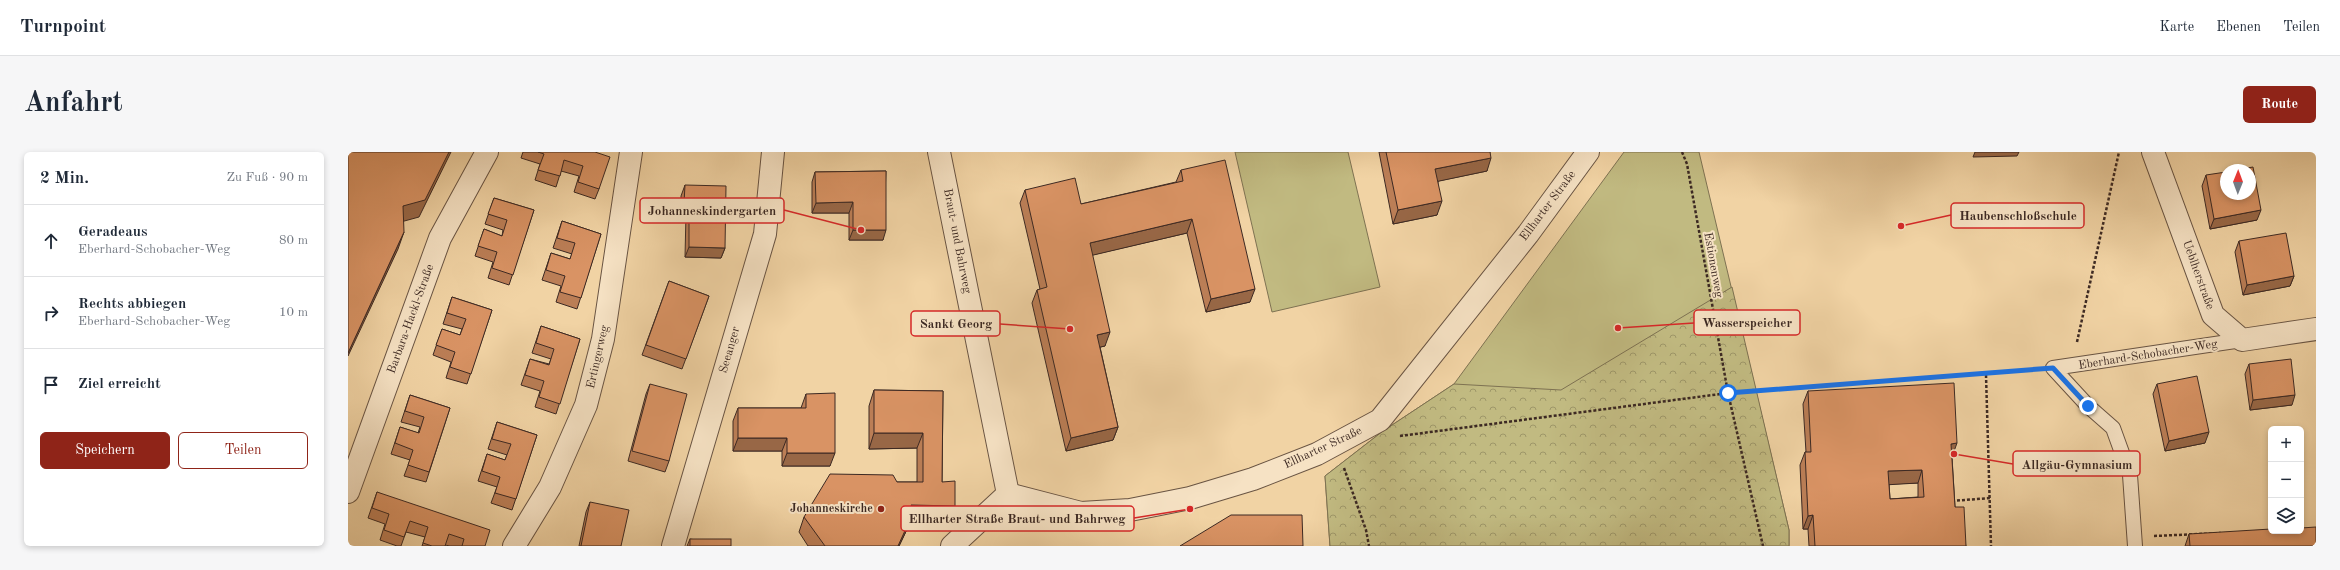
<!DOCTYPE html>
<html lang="de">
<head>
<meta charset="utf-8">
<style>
	body { margin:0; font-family:"Old Standard TT",serif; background:#f6f6f7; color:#1f2937 }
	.controls { position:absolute; right:12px; bottom:12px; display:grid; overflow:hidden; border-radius:6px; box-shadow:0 2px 6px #0003 }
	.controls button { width:36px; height:36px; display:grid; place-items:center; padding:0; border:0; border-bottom:1px solid #e0e1e3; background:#fff; color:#1f2937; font:20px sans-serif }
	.compass { position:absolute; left:1872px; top:12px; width:36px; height:36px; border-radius:50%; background:#fff; box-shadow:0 2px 6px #0003; rotate:1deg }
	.stop { position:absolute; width:12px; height:12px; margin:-9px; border:3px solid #1a73e8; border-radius:50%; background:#fff }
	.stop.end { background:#1a73e8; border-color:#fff; box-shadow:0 1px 4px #0008 }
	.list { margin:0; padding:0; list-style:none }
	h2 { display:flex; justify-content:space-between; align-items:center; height:52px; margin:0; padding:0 16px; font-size:17px }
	h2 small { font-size:13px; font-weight:400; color:#747a83 }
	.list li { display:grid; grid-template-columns:26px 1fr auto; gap:12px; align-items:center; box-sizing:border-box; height:72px; padding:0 16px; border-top:1px solid #e0e1e3 }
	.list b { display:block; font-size:15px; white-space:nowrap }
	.list p { margin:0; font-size:13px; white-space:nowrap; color:#747a83 }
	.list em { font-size:13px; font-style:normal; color:#747a83 }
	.actions { display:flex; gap:8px; padding:12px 16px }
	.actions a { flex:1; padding:9px 0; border:1px solid #8f2418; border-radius:6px; text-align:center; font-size:14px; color:#8f2418 }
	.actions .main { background:#8f2418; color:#fff }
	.icon { flex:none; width:22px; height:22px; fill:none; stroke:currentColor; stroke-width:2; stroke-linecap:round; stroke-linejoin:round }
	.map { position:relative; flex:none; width:1968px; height:394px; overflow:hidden; border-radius:6px }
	header { display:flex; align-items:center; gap:24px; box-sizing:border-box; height:56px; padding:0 20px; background:#fff; border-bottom:1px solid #e0e1e3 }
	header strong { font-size:19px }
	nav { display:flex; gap:22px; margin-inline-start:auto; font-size:14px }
	.intro { display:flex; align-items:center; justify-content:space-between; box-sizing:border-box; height:96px; padding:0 24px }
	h1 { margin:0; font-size:28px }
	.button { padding:10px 18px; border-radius:6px; background:#8f2418; color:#fff; font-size:14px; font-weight:700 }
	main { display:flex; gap:24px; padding:0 24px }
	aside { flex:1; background:#fff; border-radius:6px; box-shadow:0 2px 6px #0003 }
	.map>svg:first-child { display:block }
	.green { fill:#c1ba81; stroke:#7e7252 }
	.forest { fill:url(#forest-crowns); stroke:#7e7252 }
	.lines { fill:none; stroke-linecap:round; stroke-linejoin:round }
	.service-casing { stroke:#695443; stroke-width:16 }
	.minor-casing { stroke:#695443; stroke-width:24 }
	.path { stroke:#3c2923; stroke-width:2.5; stroke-dasharray:3 2; stroke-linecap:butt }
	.service { stroke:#f6e2c4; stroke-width:14 }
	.minor { stroke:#f6e2c4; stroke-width:22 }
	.wall { fill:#bb7e56; stroke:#3c2923; fill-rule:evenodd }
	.shaded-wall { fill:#986746; stroke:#3c2923 }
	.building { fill:#d99364; stroke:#3c2923; fill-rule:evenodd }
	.route { stroke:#1a73e8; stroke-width:5 }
	.poi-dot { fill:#8f2418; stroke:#f6e2c4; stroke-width:1.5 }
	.labels { text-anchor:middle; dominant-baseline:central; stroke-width:4; stroke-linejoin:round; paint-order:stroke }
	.street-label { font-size:12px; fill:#3c2923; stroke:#f6e2c4 }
	.poi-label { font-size:12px; font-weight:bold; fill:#3c2923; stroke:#f6e2c4; text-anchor:end }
	.leader { fill:none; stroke:#d62828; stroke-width:1.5 }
	.callout-dot { fill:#d62828; stroke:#f6e2c4; stroke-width:1.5 }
	.callout { fill:#f6e2c4; stroke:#d62828; stroke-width:1.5 }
	.callout-label { font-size:13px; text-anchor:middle; font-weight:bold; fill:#3c2923 }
</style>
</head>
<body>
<header>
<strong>Turnpoint</strong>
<nav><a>Karte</a><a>Ebenen</a><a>Teilen</a></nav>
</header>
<div class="intro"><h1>Anfahrt</h1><a class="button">Route</a></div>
<main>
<aside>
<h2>2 Min.<small>Zu Fuß · 90 m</small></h2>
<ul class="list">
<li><svg class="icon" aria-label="ahead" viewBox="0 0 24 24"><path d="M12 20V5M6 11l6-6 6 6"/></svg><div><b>Geradeaus</b><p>Eberhard-Schobacher-Weg</p></div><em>80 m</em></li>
<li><svg class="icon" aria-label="right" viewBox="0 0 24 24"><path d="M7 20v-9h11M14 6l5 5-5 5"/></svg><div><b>Rechts abbiegen</b><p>Eberhard-Schobacher-Weg</p></div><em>10 m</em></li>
<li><svg class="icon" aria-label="arrive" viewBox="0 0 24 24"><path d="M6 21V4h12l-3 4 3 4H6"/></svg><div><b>Ziel erreicht</b></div></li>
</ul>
<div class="actions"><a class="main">Speichern</a><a>Teilen</a></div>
</aside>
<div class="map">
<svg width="1968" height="394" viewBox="0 0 1968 394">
	<defs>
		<pattern id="forest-crowns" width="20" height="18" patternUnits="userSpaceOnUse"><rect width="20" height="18" fill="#c1ba81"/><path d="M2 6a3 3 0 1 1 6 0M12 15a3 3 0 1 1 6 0" fill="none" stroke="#9e9769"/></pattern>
	</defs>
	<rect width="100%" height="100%" fill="#f1d3a4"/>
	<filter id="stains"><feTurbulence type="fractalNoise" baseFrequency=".005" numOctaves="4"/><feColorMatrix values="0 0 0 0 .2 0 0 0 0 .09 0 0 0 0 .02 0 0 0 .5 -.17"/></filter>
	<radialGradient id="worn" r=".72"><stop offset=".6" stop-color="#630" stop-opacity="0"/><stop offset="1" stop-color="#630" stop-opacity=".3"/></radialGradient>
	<!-- green -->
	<g class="green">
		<polygon points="887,0 1000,0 1032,135 924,160"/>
		<polygon points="1276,0 1351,0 1441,378 1441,394 982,394 977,324 1035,279 1106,232"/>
	</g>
	<!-- forest -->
	<polygon class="forest" points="1384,135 1441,378 1441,394 982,394 977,324 1035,279 1106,232 1213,238"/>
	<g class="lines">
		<!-- service casing -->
		<g class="service-casing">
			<polyline id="service" points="1787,394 1782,323 1765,276 1740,254 1705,216 1894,188"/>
		</g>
		<!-- minor casing -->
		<g class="minor-casing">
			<g id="minor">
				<polyline points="591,0 660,342"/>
				<polyline points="1805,0 1865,163 1894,188 1968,177"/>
				<polyline points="0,340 92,86 139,0"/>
				<polyline points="660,342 733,361 782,358 842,346 905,327 969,302 1032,268 1180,82 1240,0"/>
				<polyline points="166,394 202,335 238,253 255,187 283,0"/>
				<polyline points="325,394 417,82 425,0"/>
				<polyline points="604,394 660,342"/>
			</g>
		</g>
		<!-- path -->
		<g class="path">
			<polyline points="1334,0 1339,12 1380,241 1415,394"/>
			<polyline points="1729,190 1771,0"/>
			<polyline points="1638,223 1643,394"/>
			<polyline points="1052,284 1380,241 1685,218"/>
			<polyline points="996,316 1018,378 1021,394"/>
			<polyline points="1604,349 1642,346"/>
			<polyline points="1806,384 1873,381"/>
		</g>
		<!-- service -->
		<use href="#service" class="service"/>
		<!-- minor -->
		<use href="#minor" class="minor"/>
	</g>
	<!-- wall -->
	<g class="wall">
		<polygon points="175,0 247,0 251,37 247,47 226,40 231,24 213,19 208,35 187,28 192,12 173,6"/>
		<polygon points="1031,0 1142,0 1139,19 1090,29 1089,63 1045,72"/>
		<polygon points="833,18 902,150 858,160 839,81 744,103 757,194 752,195 770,275 765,288 718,299 684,151 689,138 692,137 672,51 677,38 733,52 828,30"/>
		<polygon points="538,19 535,88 501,88 501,61 464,61 464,30 467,20"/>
		<polygon points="1858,23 1909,68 1862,77 1854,34"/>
		<polygon points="337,33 377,96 373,106 337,105 338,61 333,61 333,44"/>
		<polygon points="146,46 186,58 161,133 140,126 145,110 127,104 136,77 154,84 155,78 137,72"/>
		<polygon points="214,69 253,82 229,157 208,150 213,134 194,128 203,101 222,107 224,102 205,96"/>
		<polygon points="1891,89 1946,124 1942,134 1895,143 1887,100"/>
		<polygon points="321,129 361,144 334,217 294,203"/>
		<polygon points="104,145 144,158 119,232 98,226 103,210 85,203 94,177 112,183 114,177 95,172"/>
		<polygon points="193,174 232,187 208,262 187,255 192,239 173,233 182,207 201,212 203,207 184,201"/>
		<polygon points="1901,212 1944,253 1902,258 1897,222"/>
		<polygon points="302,232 321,309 317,320 280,309 298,242"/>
		<polygon points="1809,232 1857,291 1817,299 1805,242"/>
		<polygon points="526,238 595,239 594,330 607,354 602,369 563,369 551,394 460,394 451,380 456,365 549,330 569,330 569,296 521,297 521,254"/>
		<path d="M1460,239L1604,305L1607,355L1618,394H1461L1460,377H1455L1452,313L1457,300H1458L1455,252ZM1570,331V345L1542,347L1541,332Z"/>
		<polygon points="458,242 482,314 434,314 434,299 385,299 385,269 390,256 453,256"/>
		<polygon points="62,243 102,256 78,330 56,324 62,308 43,302 52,275 70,281 72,275 53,270"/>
		<polygon points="149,270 189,283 164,358 143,351 149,335 130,329 139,302 157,308 159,303 140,297"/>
		<polygon points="29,340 137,394 102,394 97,393 97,394 74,394 77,385 58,380 53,394 49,394 32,388 37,372 20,366"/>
		<polygon points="242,350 273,394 231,394 238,360"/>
		<polygon points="1841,382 1968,394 1837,394"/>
		<polygon points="342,387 383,394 339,394"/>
	</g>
	<!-- shaded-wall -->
	<g class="shaded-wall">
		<polygon points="101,0 103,0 71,65 49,71 55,54"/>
		<polygon points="1627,0 1671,0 1669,4 1625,5"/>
		<polygon points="1143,6 1139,19 1082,31 1087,17"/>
		<polygon points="1094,49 1089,63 1045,72 1050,58"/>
		<polygon points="505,50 501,61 464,61 468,51"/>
		<polygon points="336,51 341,51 338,61 333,61"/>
		<polygon points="1913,58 1909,68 1862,77 1866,67"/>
		<polygon points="844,67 839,81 737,105 742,91"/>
		<polygon points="505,78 538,78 535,88 501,88"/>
		<polygon points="56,80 50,97 0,204 0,201"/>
		<polygon points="341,95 377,96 373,106 337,105"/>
		<polygon points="1946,124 1942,134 1895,143 1899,133"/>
		<polygon points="907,137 902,150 858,160 863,147"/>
		<polygon points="762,180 757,194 744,197 749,183"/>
		<polygon points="1947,243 1944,253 1902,258 1905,248"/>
		<polygon points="770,275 765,288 718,299 723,286"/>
		<polygon points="1861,280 1857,291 1817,299 1821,289"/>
		<polygon points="526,281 575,281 569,296 521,297"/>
		<polygon points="390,286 439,286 434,299 385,299"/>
		<polygon points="1609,291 1604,305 1598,305 1603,292"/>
		<polygon points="439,301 487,301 482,314 434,314"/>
		<polygon points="1574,318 1570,331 1536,333 1540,319"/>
		<polygon points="563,353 607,354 602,369 563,369 551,394 550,394"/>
		<polygon points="1465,363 1460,377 1455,377 1460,364"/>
	</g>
	<!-- building -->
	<g class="building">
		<polygon points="0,0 101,0 77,48 55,54 56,80 0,201"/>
		<polygon points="190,0 247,0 262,5 251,37 230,30 235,14 216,8 212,24 190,18 196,2"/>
		<polygon points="1038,0 1142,0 1143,6 1087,17 1094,49 1050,58"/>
		<polygon points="877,8 907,137 863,147 844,67 742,91 762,180 749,183 770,275 723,286 689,138 699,135 677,38 727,26 733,52 835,29 833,18"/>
		<polygon points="1905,15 1913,58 1866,67 1858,23 1878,20 1878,42 1902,42 1902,18 1888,18"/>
		<polygon points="538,19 538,78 505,78 505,50 468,51 467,20"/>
		<polygon points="337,33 378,34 377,96 341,95 341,51 336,51"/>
		<polygon points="146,46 186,58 165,123 144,116 149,100 130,94 136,77 154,84 159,68 140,62"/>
		<polygon points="214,69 253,82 233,146 212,140 217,124 198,118 203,101 222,107 227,91 209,86"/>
		<polygon points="1938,81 1946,124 1899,133 1891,89"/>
		<polygon points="321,129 361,144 338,207 298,193"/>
		<polygon points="104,145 144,158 123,222 102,215 107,200 88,193 94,177 112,183 118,167 99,161"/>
		<polygon points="193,174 232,187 212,252 191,245 196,229 177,223 182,207 201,213 206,197 188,191"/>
		<polygon points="1943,207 1947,243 1905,248 1901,212"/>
		<polygon points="1849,224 1861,280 1821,289 1809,232"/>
		<path d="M1606,231L1609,291L1603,292L1607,355H1616L1618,394H1467L1465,363L1460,364L1457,300H1463L1460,239ZM1574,318L1576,345L1542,347L1540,319Z"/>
		<polygon points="302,232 339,242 321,309 284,299"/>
		<polygon points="526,238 595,239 594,330 607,329 607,354 563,353 566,359 550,394 477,394 456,365 482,322 545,323 549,330 575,330 575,281 526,281"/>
		<polygon points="487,241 487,301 439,301 439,286 390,286 390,256 458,256 458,242"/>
		<polygon points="62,243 102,256 81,320 60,313 65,298 47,291 52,275 71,281 76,265 57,259"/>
		<polygon points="149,270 189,283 168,347 147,341 152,325 134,319 139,302 157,308 163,292 144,287"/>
		<polygon points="29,340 142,378 137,394 114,394 116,387 101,382 97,394 84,394 75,391 80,375 62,369 56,385 36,378 41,362 24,356"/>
		<polygon points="242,350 281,358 273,394 233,394"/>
		<polygon points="883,363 954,363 955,394 832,394"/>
		<polygon points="1968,375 1968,394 1842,394 1841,382 1923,377 1923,379 1953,379 1953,376"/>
		<rect x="342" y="387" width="41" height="7"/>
	</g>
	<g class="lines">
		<!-- route -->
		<polyline class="route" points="1380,241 1705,216 1740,254"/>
	</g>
	<!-- markers -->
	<circle class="poi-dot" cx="533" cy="357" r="4"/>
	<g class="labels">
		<!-- street labels -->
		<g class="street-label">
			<text transform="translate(1200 54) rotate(-53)">Ellharter Straße</text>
			<text transform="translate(609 89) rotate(79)">Braut- und Bahrweg</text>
			<text transform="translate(1365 113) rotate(80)">Estionenweg</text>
			<text transform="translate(1850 123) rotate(70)">Ueblherstraße</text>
			<text transform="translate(63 167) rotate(-70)">Barbara-Hackl-Straße</text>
			<text transform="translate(382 198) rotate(-74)">Seeanger</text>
			<text transform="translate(1800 203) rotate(-9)">Eberhard-Schobacher-Weg</text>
			<text transform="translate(250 205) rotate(-77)">Ertingerweg</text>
			<text transform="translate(975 296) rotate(-25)">Ellharter Straße</text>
		</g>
		<!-- poi labels -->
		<g class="poi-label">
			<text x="525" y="357">Johanneskirche</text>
		</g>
	</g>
	<!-- callouts -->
	<path class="leader" d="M513 78L436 58M1553 74L1603 63M1270 176L1346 171M722 177L652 172M1606 302L1665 312M842 357L786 366"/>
	<g class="callout-dot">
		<circle cx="513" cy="78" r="4"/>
		<circle cx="1553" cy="74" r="4"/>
		<circle cx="1270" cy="176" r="4"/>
		<circle cx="722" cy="177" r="4"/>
		<circle cx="1606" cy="302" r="4"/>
		<circle cx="842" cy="357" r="4"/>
	</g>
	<g class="callout">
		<rect x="292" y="46" width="144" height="25" rx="4"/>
		<rect x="1603" y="51" width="133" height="25" rx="4"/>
		<rect x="1346" y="158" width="106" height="25" rx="4"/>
		<rect x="563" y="159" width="89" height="25" rx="4"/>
		<rect x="1665" y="299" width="127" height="25" rx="4"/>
		<rect x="553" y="354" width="233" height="25" rx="4"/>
	</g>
	<g class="callout-label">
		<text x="364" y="63">Johanneskindergarten</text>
		<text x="1670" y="68">Haubenschloßschule</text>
		<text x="1399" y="175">Wasserspeicher</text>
		<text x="608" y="176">Sankt Georg</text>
		<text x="1729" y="317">Allgäu-Gymnasium</text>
		<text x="669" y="371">Ellharter Straße Braut- und Bahrweg</text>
	</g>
	<rect width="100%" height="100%" filter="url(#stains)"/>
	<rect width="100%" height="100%" fill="url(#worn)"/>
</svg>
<div class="controls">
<button>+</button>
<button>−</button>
<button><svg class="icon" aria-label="layers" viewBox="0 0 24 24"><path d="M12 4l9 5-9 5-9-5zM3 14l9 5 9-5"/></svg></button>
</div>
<svg class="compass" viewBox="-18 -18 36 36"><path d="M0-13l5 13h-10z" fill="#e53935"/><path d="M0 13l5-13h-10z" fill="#747a83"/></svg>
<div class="stop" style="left:1380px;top:241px"></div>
<div class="stop end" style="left:1740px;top:254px"></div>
</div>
</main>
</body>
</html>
